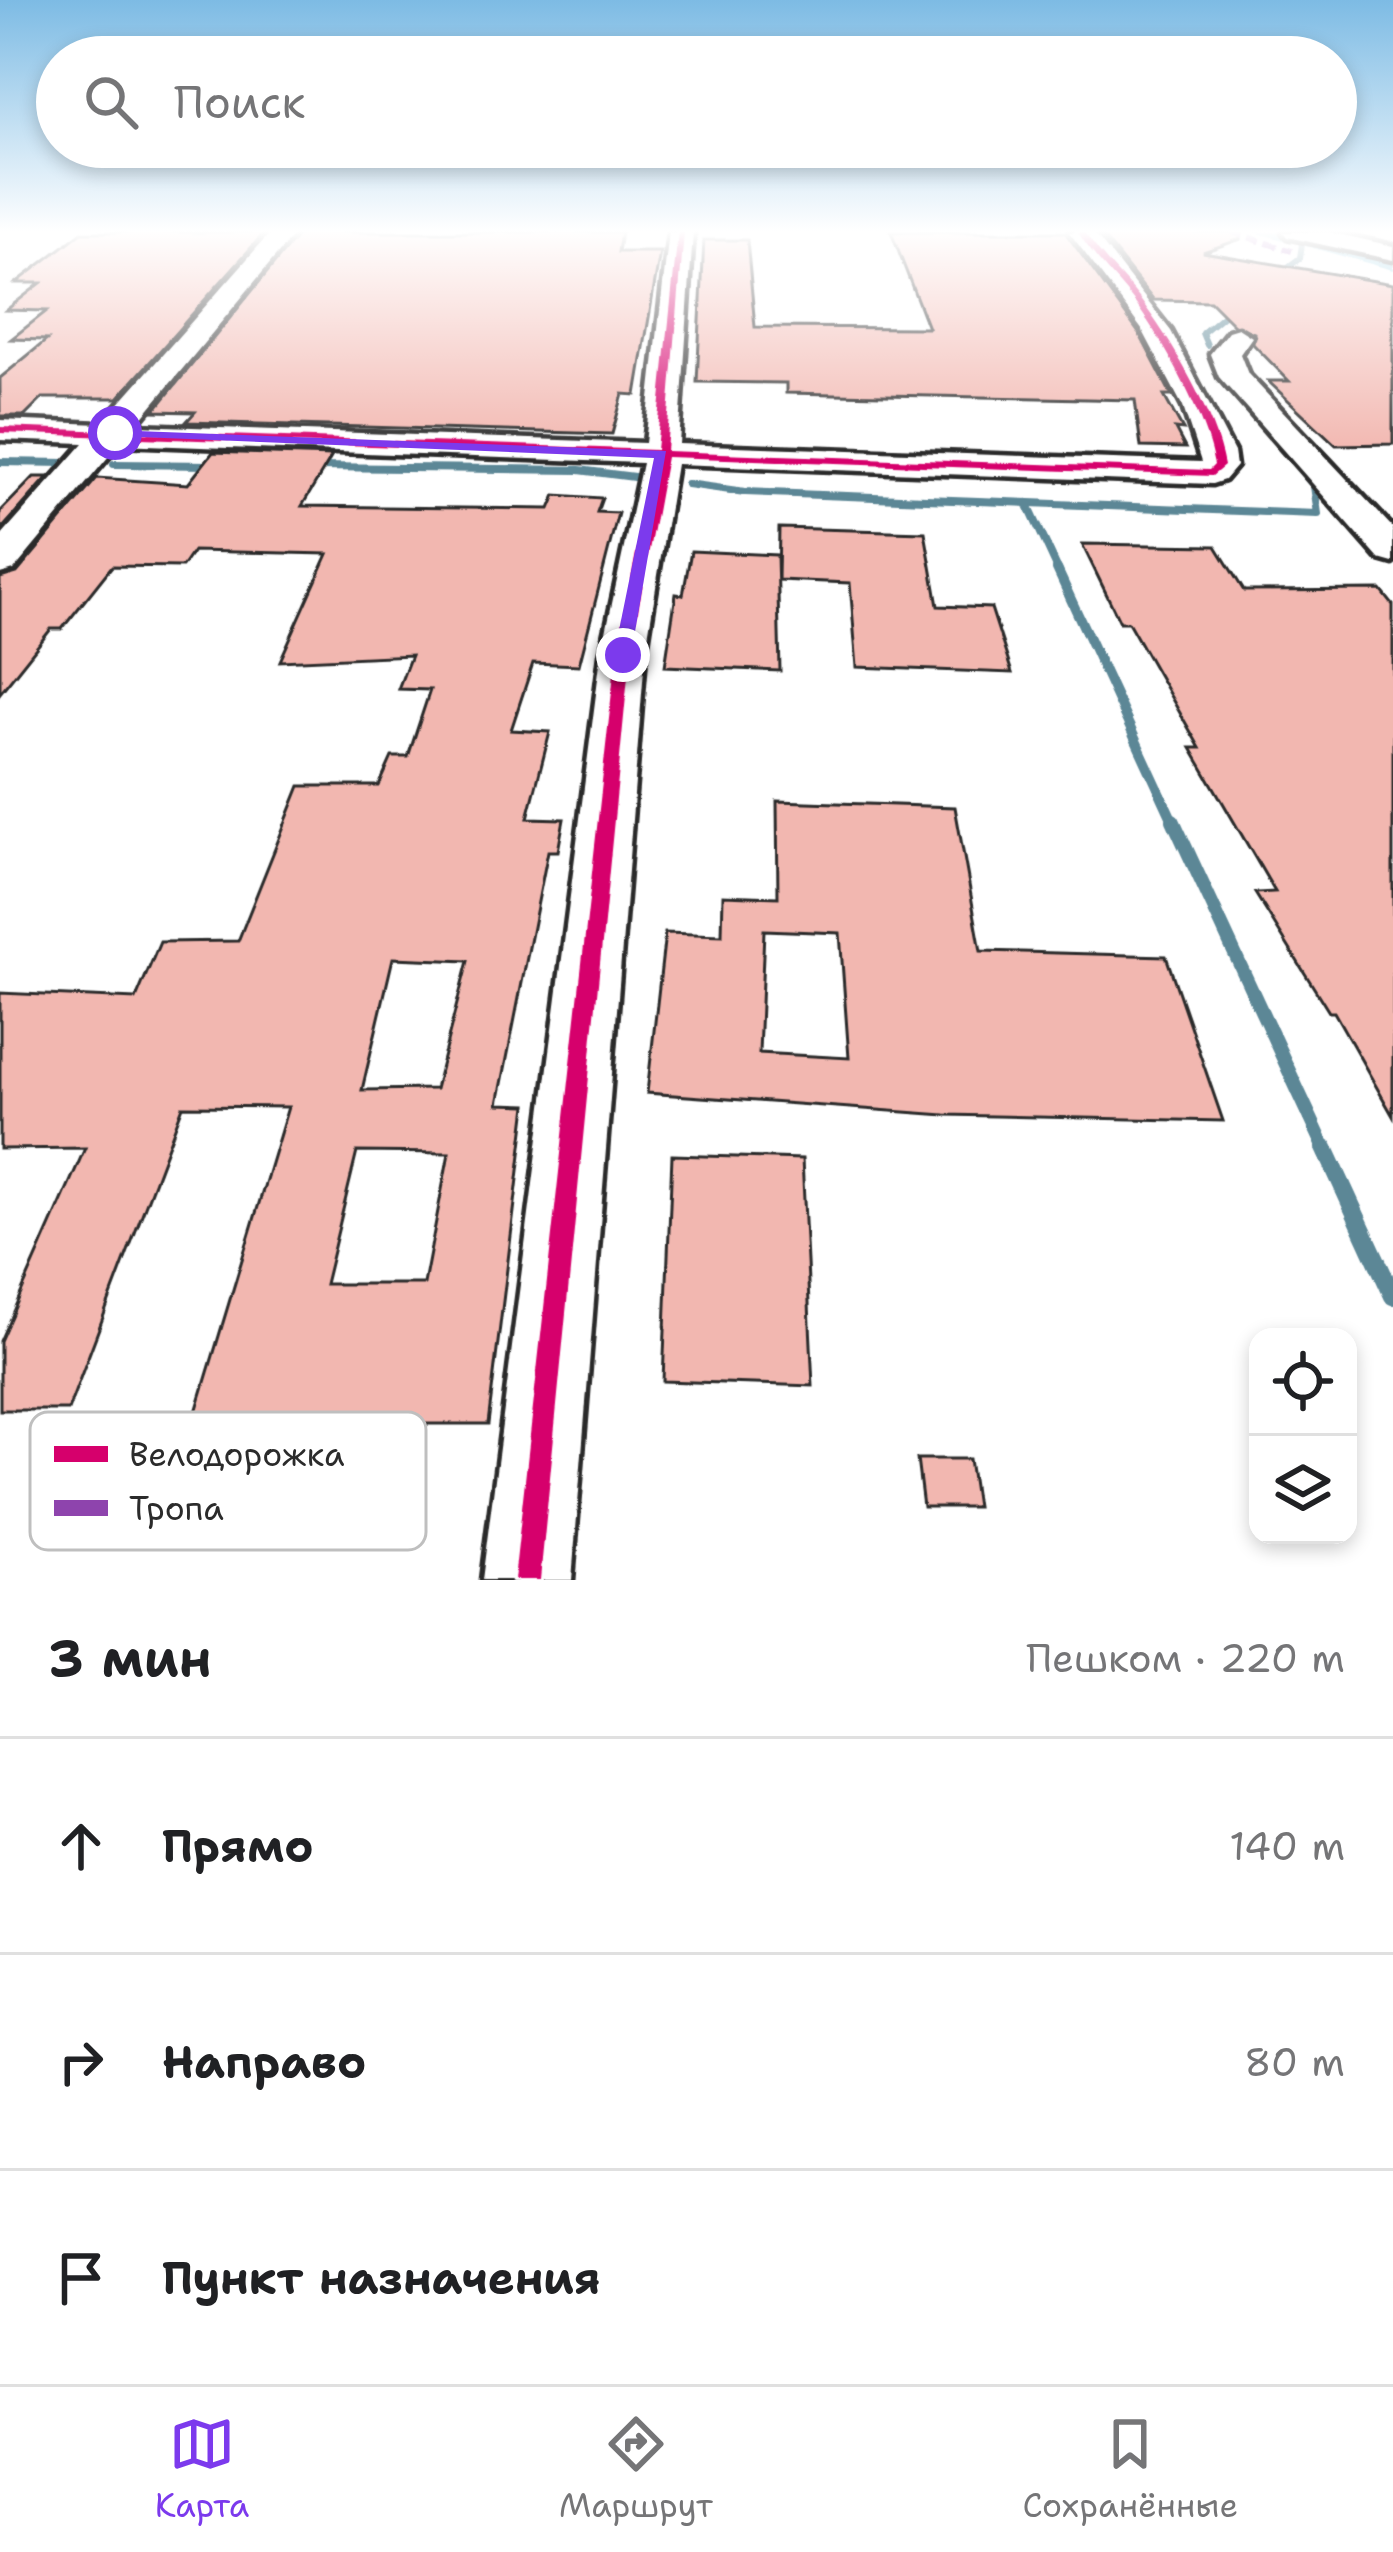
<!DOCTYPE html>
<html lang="ru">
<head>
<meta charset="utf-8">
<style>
	body { margin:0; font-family:"Shantell Sans",sans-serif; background:#f6f6f6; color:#202124 }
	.controls { position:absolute; right:36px; bottom:36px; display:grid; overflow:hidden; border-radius:24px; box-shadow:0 6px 18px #0003 }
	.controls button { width:108px; height:108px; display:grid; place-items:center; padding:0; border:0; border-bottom:3px solid #e0e0e0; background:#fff; color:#202124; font:60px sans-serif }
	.stop { position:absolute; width:36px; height:36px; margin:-27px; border:9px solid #7c3aed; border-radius:50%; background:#fff }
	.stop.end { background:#7c3aed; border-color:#fff; box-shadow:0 3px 12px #0008 }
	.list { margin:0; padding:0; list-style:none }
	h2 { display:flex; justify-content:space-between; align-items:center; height:156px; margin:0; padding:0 48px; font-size:51px }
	h2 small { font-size:39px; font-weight:400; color:#757577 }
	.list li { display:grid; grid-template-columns:78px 1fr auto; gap:36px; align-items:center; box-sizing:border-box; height:216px; padding:0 48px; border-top:3px solid #e0e0e0 }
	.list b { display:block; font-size:45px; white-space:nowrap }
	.list em { font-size:39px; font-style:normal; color:#757577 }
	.icon { flex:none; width:66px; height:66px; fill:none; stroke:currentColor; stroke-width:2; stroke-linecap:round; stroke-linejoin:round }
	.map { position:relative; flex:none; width:1393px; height:1580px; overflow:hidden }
	.search { position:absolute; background:#fff; box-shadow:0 6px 18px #0003; left:36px; right:36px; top:36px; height:132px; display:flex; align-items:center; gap:30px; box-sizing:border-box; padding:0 42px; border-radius:66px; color:#757577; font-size:45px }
	.sheet { height:804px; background:#fff }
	nav { display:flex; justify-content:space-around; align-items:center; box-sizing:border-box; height:168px; border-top:3px solid #e0e0e0; background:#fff; font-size:33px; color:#757577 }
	nav a { display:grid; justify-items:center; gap:6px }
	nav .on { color:#7c3aed }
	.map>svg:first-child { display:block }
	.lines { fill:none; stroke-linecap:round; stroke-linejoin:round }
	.stream-far4 { stroke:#5c8796; stroke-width:6 }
	.stream-far3 { stroke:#5c8796; stroke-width:8 }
	.stream-far2 { stroke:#5c8796; stroke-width:10 }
	.stream-far1 { stroke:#5c8796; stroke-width:14 }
	.stream { stroke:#5c8796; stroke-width:18 }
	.canal { fill:#7dc5de; fill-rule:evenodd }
	.building { fill:#f2b7b0; stroke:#2b2b2b; stroke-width:3; fill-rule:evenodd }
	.minor-casing { stroke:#2b2b2b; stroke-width:9 }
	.minor { fill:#fff; fill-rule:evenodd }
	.quiet { stroke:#8e44ad; stroke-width:6; stroke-dasharray:12 6; stroke-linecap:butt }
	.cycleway-casing { stroke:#fff; stroke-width:7 }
	.cycleway { fill:#d6006c; fill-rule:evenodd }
	.route { fill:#7c3aed }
	.key { fill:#fff; stroke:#bfbfbf; stroke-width:3 }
	.key-label { font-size:33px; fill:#2b2b2b }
</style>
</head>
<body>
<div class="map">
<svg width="1393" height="1580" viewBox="0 0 1393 1580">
	<rect width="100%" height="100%" fill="#fff"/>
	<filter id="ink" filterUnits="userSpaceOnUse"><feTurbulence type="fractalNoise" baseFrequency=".00833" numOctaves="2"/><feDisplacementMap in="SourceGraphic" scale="24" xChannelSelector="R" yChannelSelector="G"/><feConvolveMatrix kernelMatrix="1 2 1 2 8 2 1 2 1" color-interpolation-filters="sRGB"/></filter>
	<g filter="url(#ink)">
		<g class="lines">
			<!-- stream-far4 -->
			<g class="stream-far4">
				<polyline points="1279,274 1300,258 1302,244"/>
				<polyline points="1207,345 1202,333 1233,307"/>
			</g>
			<!-- stream-far3 -->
			<g class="stream-far3">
				<polyline points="0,462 68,463"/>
				<polyline points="114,464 214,465"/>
				<polyline points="313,467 579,470 642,478"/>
				<polyline points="687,484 745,492 1318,514 1314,486 1296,464"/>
				<polyline points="1027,503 1059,572"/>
			</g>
			<!-- stream-far2 -->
			<polyline class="stream-far2" points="1057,569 1174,823"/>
			<!-- stream-far1 -->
			<polyline class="stream-far1" points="1173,820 1326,1151"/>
			<!-- stream -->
			<polyline class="stream" points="1325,1148 1393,1296"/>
			<!-- canal -->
			<polygon class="canal" points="1254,232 1288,232 1393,258 1393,270"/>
		</g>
		<!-- building -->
		<g class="building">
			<polygon points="82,232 265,232 118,398 43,398 25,416 0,416 0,378 47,340 11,339 47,311 6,310 41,283 16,283"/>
			<polygon points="300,232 621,232 618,252 660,252 636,395 623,394 612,434 186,422 195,412 154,411"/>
			<polygon points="891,232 1065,232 1139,333 1172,396 1164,396 1183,430 1175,429 1185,448 1141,447 1135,400 786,393 786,383 697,382 704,240 747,240 755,327 928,328"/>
			<polygon points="1099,232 1240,232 1241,239 1203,252 1393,284 1393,444 1336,445 1268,381 1289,381 1253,344 1254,333 1234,325 1210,301 1153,300"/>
			<path d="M213,452L332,456L302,506L550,509L556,495L602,498L597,512L618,513L579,665L533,663L511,730L550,732L528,818L564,819L558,851H548L498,1104L527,1105L488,1424H344L333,1478H201L196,1497L55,1499L75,1443L187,1442L288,1107L183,1106L68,1410H0V1341L85,1148L0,1149V993L136,999L160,942L238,941L300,786H379L392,757H408L430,690L398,689L411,655L280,661L328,554L193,551L182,567L112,566L62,629H51L0,693V578L17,573L97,478L188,484ZM393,958L468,961L435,1089L362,1090ZM357,1152L449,1153L424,1284H325Z"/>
			<polygon points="34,477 48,477 0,531 0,512"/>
			<polygon points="779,528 925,532 938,606 991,608 1012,673 857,667 850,583 778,580"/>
			<polygon points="1082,544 1216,546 1244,591 1381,590 1393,605 1393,1116 1334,1012 1329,1012 1255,893 1275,892 1191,748 1200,748 1128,622 1120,622"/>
			<polygon points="691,551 777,555 780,671 665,666 676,594 683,595"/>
			<path d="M777,801L955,807L981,951L1166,956L1223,1121L945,1115L647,1093L665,933L722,935L723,895L778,897ZM764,930L840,933L849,1058L759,1053Z"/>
			<polygon points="672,1155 802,1159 813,1386 663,1381"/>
			<polygon points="917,1459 969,1459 976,1507 923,1507"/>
		</g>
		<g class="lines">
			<!-- minor casing -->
			<g class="minor-casing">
				<g id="minor">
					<polygon points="271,232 296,232 136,425 645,443 669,232 693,232 679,444 1201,462 1183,407 1143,331 1069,232 1093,232 1171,331 1234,452 1236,466 1224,480 1212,484 676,464 645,655 572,1580 482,1580 601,655 642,463 119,444 14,570 0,574 0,538 84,443 0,440 0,420 101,424"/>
					<polygon points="1283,232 1329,232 1393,246 1393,260 1287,237"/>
					<polygon points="1238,328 1252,337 1240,354 1248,374 1393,528 1393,563 1379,559 1219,377 1210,354 1228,331"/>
				</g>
			</g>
			<!-- minor -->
			<use href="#minor" class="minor"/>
			<!-- quiet -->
			<polyline class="quiet" points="1232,232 1292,251"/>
			<!-- cycleway casing -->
			<g class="cycleway-casing">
				<path id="cycleway" d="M678,232H684L666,451L1209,470L1214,465C1206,417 1162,337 1131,298C1113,276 1093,257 1078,232H1085C1100,257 1121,275 1139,298C1170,338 1216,416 1224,466L1212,476L666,457L630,655L540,1580H514L616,655L655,456L0,433V427L656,450Z"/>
			</g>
			<!-- cycleway -->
			<use href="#cycleway" class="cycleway"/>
		</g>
	</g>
	<!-- sky -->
	<linearGradient id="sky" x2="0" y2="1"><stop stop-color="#7dbbe4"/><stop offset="0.51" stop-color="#fff"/><stop offset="1" stop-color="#fff" stop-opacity="0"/></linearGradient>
	<rect width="1393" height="453" fill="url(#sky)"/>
	<!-- route -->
	<polygon class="route" points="110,430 666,451 631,655 623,660 614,655 654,458 115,436"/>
	<!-- legend -->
	<rect x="30" y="1412" width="396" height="138" rx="18" class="key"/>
	<rect x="54" y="1446" width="54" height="16" fill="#d6006c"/>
	<rect x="54" y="1500" width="54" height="16" fill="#8e44ad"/>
	<g class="key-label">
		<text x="129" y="1466">Велодорожка</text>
		<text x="129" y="1520">Тропа</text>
	</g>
</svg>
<div class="controls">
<button><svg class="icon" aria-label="locate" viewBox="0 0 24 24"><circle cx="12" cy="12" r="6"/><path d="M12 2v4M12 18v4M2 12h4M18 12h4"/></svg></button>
<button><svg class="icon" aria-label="layers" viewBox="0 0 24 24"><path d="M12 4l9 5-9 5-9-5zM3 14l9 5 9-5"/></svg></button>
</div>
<div class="stop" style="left:115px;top:433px"></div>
<div class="stop end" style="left:623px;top:655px"></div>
<div class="search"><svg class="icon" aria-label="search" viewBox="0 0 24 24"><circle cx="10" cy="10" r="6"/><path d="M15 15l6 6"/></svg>Поиск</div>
</div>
<section class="sheet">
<h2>3 мин<small>Пешком · 220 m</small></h2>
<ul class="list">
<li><svg class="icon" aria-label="ahead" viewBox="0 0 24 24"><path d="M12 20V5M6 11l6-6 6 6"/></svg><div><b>Прямо</b></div><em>140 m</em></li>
<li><svg class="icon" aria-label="right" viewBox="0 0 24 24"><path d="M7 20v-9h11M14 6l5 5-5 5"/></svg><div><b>Направо</b></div><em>80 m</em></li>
<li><svg class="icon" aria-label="arrive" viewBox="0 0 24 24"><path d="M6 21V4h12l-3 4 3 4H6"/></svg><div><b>Пункт назначения</b></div></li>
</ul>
</section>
<nav>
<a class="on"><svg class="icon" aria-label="map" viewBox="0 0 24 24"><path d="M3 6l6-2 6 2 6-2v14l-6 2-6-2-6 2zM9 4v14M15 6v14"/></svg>Карта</a>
<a><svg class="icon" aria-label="directions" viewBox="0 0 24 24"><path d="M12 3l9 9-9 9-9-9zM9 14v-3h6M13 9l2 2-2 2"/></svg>Маршрут</a>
<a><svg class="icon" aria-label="saved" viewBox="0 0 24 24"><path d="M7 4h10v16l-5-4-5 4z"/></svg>Сохранённые</a>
</nav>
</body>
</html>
